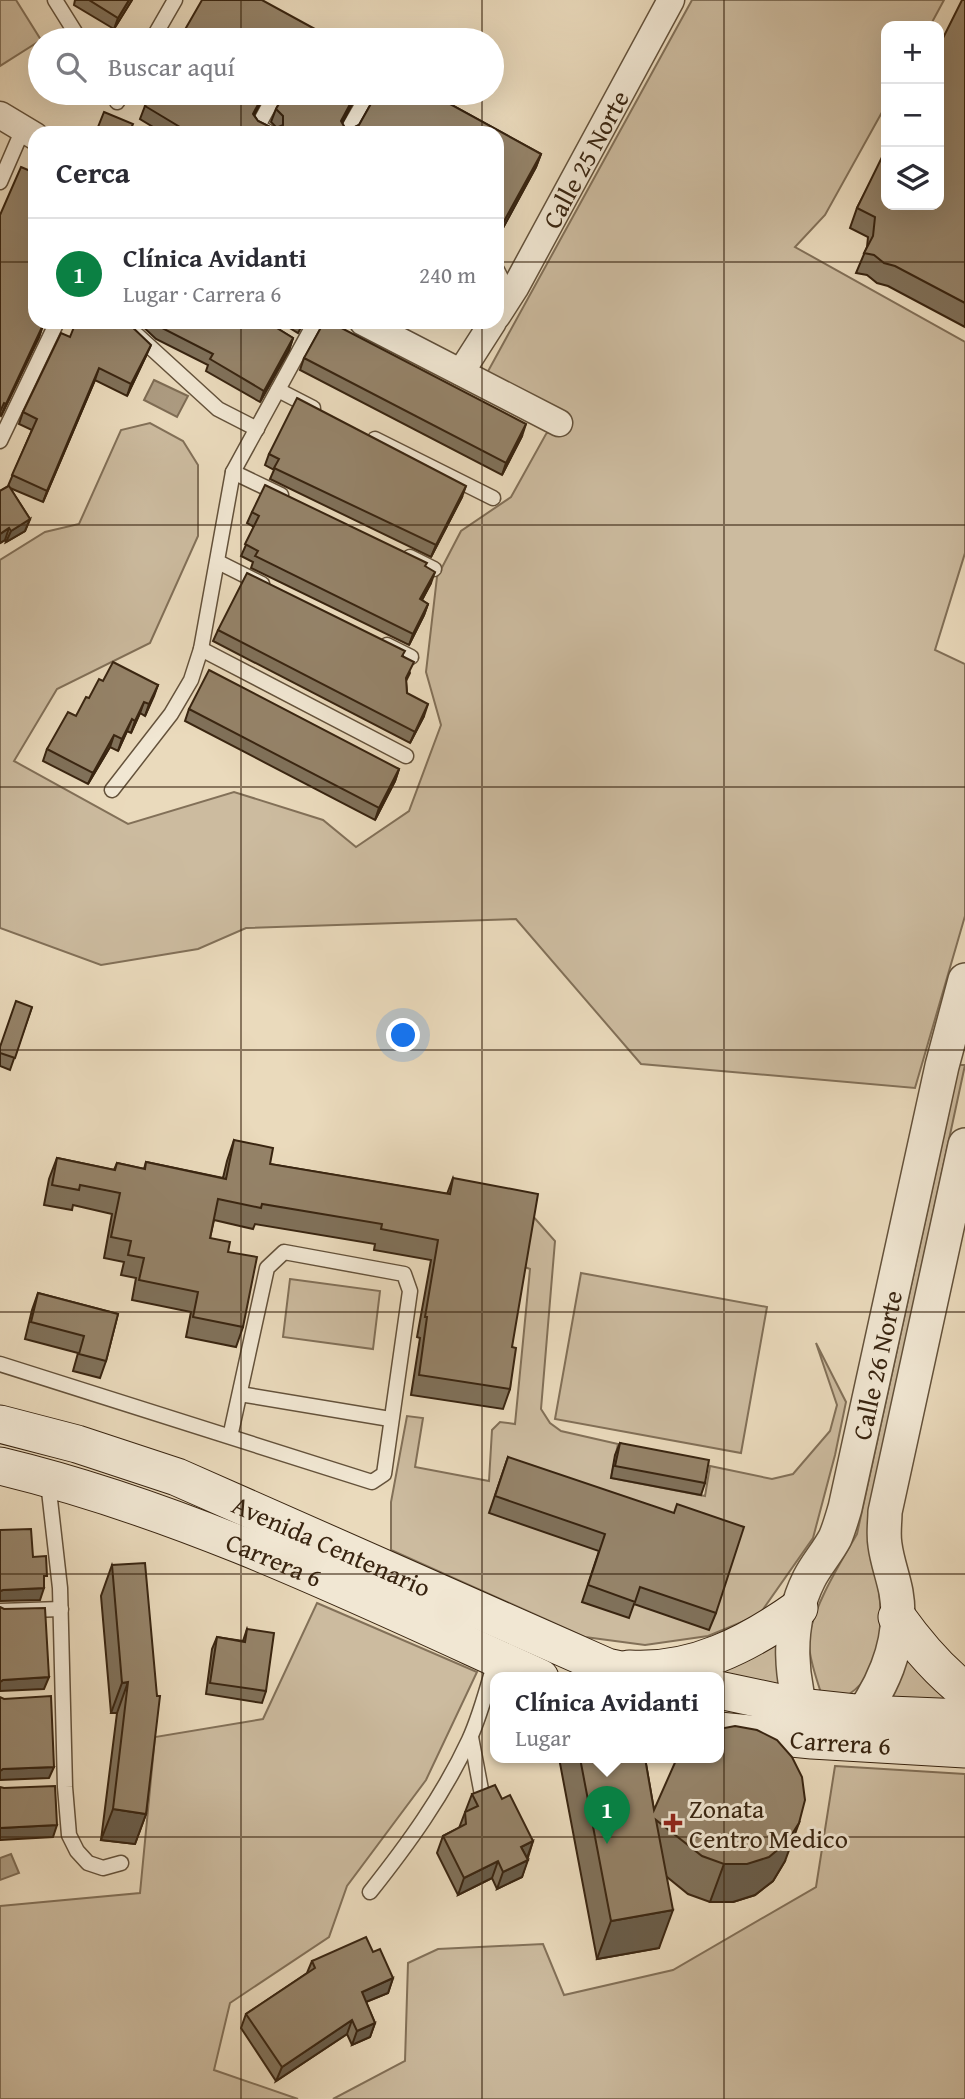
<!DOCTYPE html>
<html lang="es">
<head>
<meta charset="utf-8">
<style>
	body { margin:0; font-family:"Gentium Book Plus",serif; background:#f2f2f3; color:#2b2b33 }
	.controls { position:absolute; right:21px; top:21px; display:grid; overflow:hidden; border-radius:14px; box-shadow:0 7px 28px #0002 }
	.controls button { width:63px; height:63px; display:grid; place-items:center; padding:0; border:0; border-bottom:2px solid #e1e1e2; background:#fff; color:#2b2b33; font:35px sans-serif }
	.you { position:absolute; left:404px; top:1036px; width:24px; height:24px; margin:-18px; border:5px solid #fff; border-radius:50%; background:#1a73e8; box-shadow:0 0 0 10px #1a73e833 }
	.badge { display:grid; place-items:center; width:46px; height:46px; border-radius:50%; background:#0b8043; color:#fff; font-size:23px; font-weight:700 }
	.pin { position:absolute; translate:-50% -58px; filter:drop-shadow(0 2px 4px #0008) }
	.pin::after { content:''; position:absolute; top:37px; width:24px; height:21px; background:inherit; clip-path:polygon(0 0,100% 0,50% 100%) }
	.popup { position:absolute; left:490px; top:1672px; width:234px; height:91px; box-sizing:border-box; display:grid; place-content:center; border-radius:14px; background:#fff; filter:drop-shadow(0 2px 5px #0005); font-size:23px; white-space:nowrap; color:#7c7c81 }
	.popup b { font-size:26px; color:#2b2b33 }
	.popup::after { content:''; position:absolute; left:50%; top:100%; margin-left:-14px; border:14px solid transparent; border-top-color:#fff }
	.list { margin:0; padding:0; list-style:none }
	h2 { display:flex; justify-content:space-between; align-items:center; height:91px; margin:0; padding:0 28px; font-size:30px }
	h2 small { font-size:23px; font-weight:400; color:#7c7c81 }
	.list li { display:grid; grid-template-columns:46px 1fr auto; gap:21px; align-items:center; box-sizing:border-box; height:112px; padding:0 28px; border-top:2px solid #e1e1e2 }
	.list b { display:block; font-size:26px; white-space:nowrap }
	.list p { margin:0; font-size:23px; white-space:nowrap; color:#7c7c81 }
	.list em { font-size:23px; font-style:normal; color:#7c7c81 }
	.icon { flex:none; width:38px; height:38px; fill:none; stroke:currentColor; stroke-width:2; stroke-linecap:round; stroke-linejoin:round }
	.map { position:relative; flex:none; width:965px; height:2099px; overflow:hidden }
	.search { position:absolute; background:#fff; box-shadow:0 7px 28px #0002; left:28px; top:28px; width:476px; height:77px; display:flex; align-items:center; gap:18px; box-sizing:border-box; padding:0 24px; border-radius:38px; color:#7c7c81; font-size:26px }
	.panel { position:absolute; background:#fff; box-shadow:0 7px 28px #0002; left:28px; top:126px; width:476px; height:203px; border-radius:21px }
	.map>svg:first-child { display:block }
	.green { fill:#ccbb9f; stroke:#827058; stroke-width:2 }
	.water { fill:#ad9c82; stroke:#7e6c54; stroke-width:2 }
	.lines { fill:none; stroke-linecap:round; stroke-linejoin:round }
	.service-casing { stroke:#64523b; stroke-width:17 }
	.minor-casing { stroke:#64523b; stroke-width:29 }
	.tertiary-casing { stroke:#64523b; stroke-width:36 }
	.secondary-casing { stroke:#382410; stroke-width:39 }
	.service { stroke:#f1e7d3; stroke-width:14 }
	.minor { stroke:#f1e7d3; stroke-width:26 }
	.tertiary { stroke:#f1e7d3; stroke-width:33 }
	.secondary { stroke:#f1e7d3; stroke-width:37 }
	.wall { fill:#80715a; stroke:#382410; stroke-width:2 }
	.shaded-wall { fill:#685c4a; stroke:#382410; stroke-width:2 }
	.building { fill:#958369; stroke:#382410; stroke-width:2 }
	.grid { fill:none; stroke:#382410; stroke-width:2; stroke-opacity:0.55 }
	.poi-dot { fill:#8f2418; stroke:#f1e7d3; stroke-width:2.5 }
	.labels { text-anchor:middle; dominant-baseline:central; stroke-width:6; stroke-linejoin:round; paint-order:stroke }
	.street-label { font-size:26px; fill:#382410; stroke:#f1e7d3 }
	.poi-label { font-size:26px; fill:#382410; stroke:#f1e7d3; text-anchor:start }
</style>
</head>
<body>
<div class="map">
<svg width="965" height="2099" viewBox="0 0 965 2099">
	<rect width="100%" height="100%" fill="#eadabc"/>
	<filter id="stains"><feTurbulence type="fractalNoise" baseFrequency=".00286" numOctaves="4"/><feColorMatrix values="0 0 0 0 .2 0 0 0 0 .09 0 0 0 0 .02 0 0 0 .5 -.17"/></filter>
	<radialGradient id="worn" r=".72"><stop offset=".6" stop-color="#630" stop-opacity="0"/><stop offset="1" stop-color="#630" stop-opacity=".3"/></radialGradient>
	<!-- green -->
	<g class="green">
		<polygon points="0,0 16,0 41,40 0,66"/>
		<polygon points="692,0 944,0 930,26 886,26 886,105 825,215 795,247 965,342 965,553 935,650 965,664 965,916 915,1088 641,1064 516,919 246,928 198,949 101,965 0,928 0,560 45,532 79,524 121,430 150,423 183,441 198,465 198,536 150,643 57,689 14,761 128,824 234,792 323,820 356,847 409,811 441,725 426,672 437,577 461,531 511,497 546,434 564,417 487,373"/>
		<path d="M959,1065H965L868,1516C871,1572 906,1656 848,1695L821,1693C816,1677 810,1661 809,1645C807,1616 842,1560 857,1534Z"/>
		<polygon points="531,1214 555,1241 541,1409 550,1423 561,1431 618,1444 611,1478 705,1496 710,1466 772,1479 793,1474 830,1431 837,1405 816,1343 846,1402 835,1455 813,1538 759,1615 708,1636 645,1645 585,1637 391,1550 391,1502 407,1416 423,1418 415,1467 489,1481 492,1430 500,1422 515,1424 530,1269 522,1266"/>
		<polygon points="581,1273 767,1307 741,1453 555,1419"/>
		<polygon points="290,1279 380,1291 373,1349 283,1337"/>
		<polygon points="317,1603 477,1672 426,1780 347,1886 329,1937 230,2003 214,2070 298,2099 0,2099 0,1906 140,1893 155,1737 263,1719"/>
		<polygon points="782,1637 789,1690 719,1678 697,1678"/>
		<polygon points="905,1651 951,1700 885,1697"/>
		<polygon points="835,1766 965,1774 965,2099 333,2099 405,2061 408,1963 438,1949 543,1944 564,1995 673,1970 816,1887"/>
	</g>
	<!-- water -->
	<g class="water">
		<polygon points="154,380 188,396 177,417 144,400"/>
		<polygon points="11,1854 19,1873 0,1880 0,1858"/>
	</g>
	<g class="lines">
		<!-- service casing -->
		<g class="service-casing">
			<g id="service">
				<polyline points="55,0 80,40"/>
				<polyline points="152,40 175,0"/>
				<polyline points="117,102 122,93"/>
				<polyline points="270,133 258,126 276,93"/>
				<polyline points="346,133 369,93"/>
				<polyline points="0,182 23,129"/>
				<polyline points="497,270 503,282 515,288"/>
				<polyline points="137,335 218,409 257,429"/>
				<polyline points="278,390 313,408"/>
				<polyline points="375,439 493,498"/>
				<polyline points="0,441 57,322"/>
				<polyline points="233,472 281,495"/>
				<polyline points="410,557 434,569"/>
				<polyline points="218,562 262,584"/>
				<polyline points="387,645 411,657"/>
				<polyline points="201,649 406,756"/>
				<polyline points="112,790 171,714 191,680 201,649 233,472 315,322"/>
				<polyline points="0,1364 372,1482 384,1474 410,1291 404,1274 284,1252 267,1268 230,1437"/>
				<polyline points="240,1394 390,1419"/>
				<polyline points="48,1482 60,1588 65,1787 69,1835 77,1851 88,1863 103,1868 121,1863"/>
				<polyline points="0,1611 61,1609"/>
				<polyline points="471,1737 482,1795"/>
				<path d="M370,1892C408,1844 443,1796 469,1740C481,1714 488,1685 496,1658"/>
			</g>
		</g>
		<!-- minor casing -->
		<g class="minor-casing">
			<g id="minor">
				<polyline points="0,115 35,136"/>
				<path id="s1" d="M497,316L515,288L671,0"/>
				<polyline points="363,322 559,423"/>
				<polyline points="461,372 493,322"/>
			</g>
		</g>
		<!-- tertiary casing -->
		<g class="tertiary-casing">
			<g id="tertiary">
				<path id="s2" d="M808,1731C790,1682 785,1627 809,1579C816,1565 827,1553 835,1538C839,1529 842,1518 845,1508L942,1066L965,980"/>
				<path d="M848,1732C880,1695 905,1643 896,1592C893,1576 887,1561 885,1545C883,1534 885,1522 885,1512L965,1145"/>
			</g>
		</g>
		<!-- secondary casing -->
		<g class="secondary-casing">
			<g id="secondary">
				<path id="s3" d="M0,1424L77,1444L177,1477L607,1667L658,1678"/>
				<path id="s4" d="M0,1466C188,1511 364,1598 540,1678"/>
				<path d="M897,1617C917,1645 937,1669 965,1691"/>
				<path d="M629,1669C693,1673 748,1644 799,1608"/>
				<polyline points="719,1690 799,1707 864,1714 965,1718"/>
				<path id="s5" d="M719,1731L812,1740L965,1749"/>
			</g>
		</g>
		<!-- service -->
		<use href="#service" class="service"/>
		<!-- minor -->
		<use href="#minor" class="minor"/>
		<!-- tertiary -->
		<use href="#tertiary" class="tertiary"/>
		<!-- secondary -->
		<use href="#secondary" class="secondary"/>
	</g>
	<!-- wall -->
	<g class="wall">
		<polygon points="75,0 132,0 114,29 74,5"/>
		<polygon points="965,0 965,327 888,286 877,283 867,275 856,273 867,247 868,237 850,228 857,208"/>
		<polygon points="152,93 266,93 254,115 258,121 274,129 277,128 271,122 276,109 285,93 358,93 342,123 345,128 351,129 359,125 377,93 430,93 541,154 536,167 497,239 497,133 163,133 140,119 145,106"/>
		<polygon points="0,215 35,322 40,322 39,323 43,325 39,337 1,416 0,415"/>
		<polygon points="138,322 267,322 293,338 289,350 260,402 206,371 208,365 156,339"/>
		<polygon points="280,322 304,322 298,333"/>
		<polygon points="70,337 146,356 127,396 95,380 43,502 10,488 30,519 25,531 6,542 5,540 0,543 0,491 8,486 32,430 19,424 23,412"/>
		<polygon points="304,358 522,436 502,475 300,370"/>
		<polygon points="269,454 462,497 431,557 270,479 274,470 265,465"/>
		<polygon points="252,512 425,567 431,583 422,600 428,604 424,615 409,645 251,568 253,562 241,556 254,527 247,523"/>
		<polygon points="218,630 403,656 410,673 406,681 407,693 424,716 410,743 213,641"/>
		<polygon points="103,681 158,685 145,716 140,713 131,733 127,731 118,751 110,747 88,784 43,761 47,749 76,716"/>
		<polygon points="189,709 399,769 395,781 375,820 185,721"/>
		<polygon points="32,1007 10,1070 0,1066 0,1046"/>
		<polygon points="234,1140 270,1164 447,1194 453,1178 512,1347 510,1389 503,1409 411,1395 420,1338 417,1337 431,1260 374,1250 375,1244 255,1224 253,1229 214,1220 210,1238 228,1252 243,1327 236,1347 186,1337 191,1312 132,1300 136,1278 121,1275 124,1262 104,1258 112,1214 73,1205 72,1210 44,1205 49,1179 57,1158 114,1170 117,1163 144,1169 146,1162 223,1178 227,1161"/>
		<polygon points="38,1293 118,1314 106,1361 100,1378 73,1371 78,1353 25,1339 32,1310"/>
		<polygon points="620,1443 705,1483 701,1495 611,1478 615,1455"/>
		<polygon points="508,1457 716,1613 709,1630 634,1604 629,1618 582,1602 599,1551 489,1513"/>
		<polygon points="112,1565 157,1696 146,1814 135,1844 101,1840 117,1713 111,1713 101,1596"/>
		<polygon points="247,1629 266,1691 262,1703 206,1694 212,1649 217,1637 243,1641"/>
		<polygon points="559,1758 645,1758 654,1810 785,1861 773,1881 755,1895 733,1902 710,1902 688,1894 667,1877 659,1948 597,1959"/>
		<polygon points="472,1794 502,1799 533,1841 522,1877 497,1889 492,1878 458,1895 437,1853 443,1836 459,1828"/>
		<polygon points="373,1952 393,1978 388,1993 366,2002 375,2023 370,2037 352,2045 347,2034 276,2081 241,2028 246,2014 307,1973 312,1961"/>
	</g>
	<!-- shaded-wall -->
	<g class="shaded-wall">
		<polygon points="129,0 132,0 114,29 118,18"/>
		<polygon points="264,93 265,93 248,127 253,114"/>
		<polygon points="356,93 358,93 337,133 341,121"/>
		<polygon points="541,154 536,167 497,239 498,232"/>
		<polygon points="43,325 39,337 1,416 6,404"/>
		<polygon points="293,338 289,350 260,402 264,391"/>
		<polygon points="151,345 146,356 127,396 131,384"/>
		<polygon points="99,368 95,380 43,502 47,491"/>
		<polygon points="526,424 522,436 502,475 506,463"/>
		<polygon points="466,486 462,497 431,557 436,545"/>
		<polygon points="30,519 25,531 6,542 11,531"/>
		<polygon points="9,528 5,540 0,543 0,534"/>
		<polygon points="435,572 431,583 416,611 420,599"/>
		<polygon points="428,604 424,615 409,645 413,634"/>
		<polygon points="158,685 154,696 145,716 149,704"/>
		<polygon points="144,702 140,713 131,733 135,721"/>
		<polygon points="428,704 424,716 410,743 415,732"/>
		<polygon points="132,719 127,731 118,751 122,739"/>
		<polygon points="114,735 110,747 88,784 93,773"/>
		<polygon points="399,769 395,781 375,820 379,808"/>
		<polygon points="44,1588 40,1600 0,1601 0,1591 3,1590"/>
		<polygon points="49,1677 44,1689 0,1691 0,1682 3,1680"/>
		<polygon points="128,1682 117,1713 111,1713 122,1683"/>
		<polygon points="54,1767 49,1778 0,1780 0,1771 3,1769"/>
		<polygon points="113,1809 146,1814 135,1844 101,1840"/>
		<polygon points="799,1823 785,1861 773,1881 755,1895 733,1902 710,1902 724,1864"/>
		<polygon points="57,1825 53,1837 0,1840 0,1828"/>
		<polygon points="533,1841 527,1858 521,1847"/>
		<polygon points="528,1860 522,1877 497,1889 503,1872"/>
		<polygon points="498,1861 492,1878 458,1895 464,1878"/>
		<polygon points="673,1910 659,1948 597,1959 611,1921"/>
		<polygon points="393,1978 388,1993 356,2006 362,1992"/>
		<polygon points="352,2020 347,2034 276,2081 282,2067"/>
		<polygon points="375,2023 370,2037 352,2045 357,2031"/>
	</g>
	<!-- building -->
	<g class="building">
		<polygon points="89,0 129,0 118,18"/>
		<polygon points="202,0 262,0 335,40 179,40"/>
		<polygon points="962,0 965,0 965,303 895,266 884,263 874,255 864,253 873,236 875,217 857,208 886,149 886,205 939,205 939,46"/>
		<polygon points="152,93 264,93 253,114 258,121 274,129 283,125 283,116 276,109 285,93 356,93 341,121 345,128 351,129 359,125 377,93 430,93 541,154 498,232 497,232 497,133 190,133 145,106"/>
		<polygon points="104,112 133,124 129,133 98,133 96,132"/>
		<polygon points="21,167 35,173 35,322 39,322 38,323 43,325 6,404 4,403 0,412 0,215"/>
		<polygon points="76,322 127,322 151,345 131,384 99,368 47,491 12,475 37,419 23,412 61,333 70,337"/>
		<polygon points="154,322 267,322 293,338 264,391 210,359 213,354 160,327"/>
		<polygon points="292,322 303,322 300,327"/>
		<polygon points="324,322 330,322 526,424 506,463 304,358"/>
		<polygon points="297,398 466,486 436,545 274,468 279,459 269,454"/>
		<polygon points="265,485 427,563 425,566 435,572 420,599 428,604 413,634 255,556 258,551 245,544 259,516 252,512"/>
		<polygon points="9,486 30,519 11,531 9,528 0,534 0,491"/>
		<polygon points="247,573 405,651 402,656 414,662 406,678 407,693 428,704 415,732 218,630"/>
		<polygon points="113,662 158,685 149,704 144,702 135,721 132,719 122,739 114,735 93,773 47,749 68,712 76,716 86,697 89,698 99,679 103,681"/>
		<polygon points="209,670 399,769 379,808 189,709"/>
		<polygon points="16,1001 32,1007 15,1058 0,1053 0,1047"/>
		<polygon points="234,1140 273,1148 270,1164 450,1194 453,1178 538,1194 512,1347 516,1348 510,1389 419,1375 427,1317 425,1317 438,1240 381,1229 382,1224 262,1204 261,1208 218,1199 210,1238 230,1242 228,1252 257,1257 243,1327 193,1317 198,1292 139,1280 144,1258 128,1255 131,1241 111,1237 120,1193 80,1185 79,1190 52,1185 57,1158 115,1170 117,1163 145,1169 146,1162 226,1179"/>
		<polygon points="38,1293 118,1314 106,1361 79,1354 84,1336 31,1322"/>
		<polygon points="620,1443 709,1460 705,1483 615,1466"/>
		<polygon points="508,1457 674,1513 677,1504 744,1527 716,1613 640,1587 635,1602 588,1585 605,1534 495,1496"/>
		<polygon points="31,1529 33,1557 46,1556 47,1576 44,1576 44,1588 3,1590 0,1591 0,1530"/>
		<polygon points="145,1563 157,1696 160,1696 146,1814 113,1809 128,1682 122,1683 112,1565"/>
		<polygon points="0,1607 4,1609 45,1608 49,1677 3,1680 0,1682"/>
		<polygon points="247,1629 274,1633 266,1691 210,1683 217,1637 245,1642"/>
		<polygon points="51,1696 54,1767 3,1769 0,1771 0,1697 4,1699"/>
		<polygon points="735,1726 757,1730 777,1740 792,1757 802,1777 805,1800 799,1823 787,1842 769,1857 747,1864 724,1864 702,1856 656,1820 673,1910 611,1921 580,1758 645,1758 654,1810 677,1758 719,1758 719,1729"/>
		<polygon points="495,1785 502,1799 510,1795 533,1841 521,1847 528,1860 503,1872 498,1861 464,1878 443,1836 466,1824 465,1812 478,1806 472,1794"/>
		<polygon points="55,1786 57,1825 0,1828 0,1787 4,1788"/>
		<polygon points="366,1937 373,1952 380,1949 393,1978 362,1992 375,2023 357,2031 352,2020 282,2067 246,2014 315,1968 312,1961"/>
	</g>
	<!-- grid -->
	<path class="grid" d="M241,0V40M482,0V40M724,0V2099M241,93V133M482,93V133M0,262H35M497,262H965M241,322V2099M482,322V2099M0,525H965M0,787H965M0,1050H965M0,1312H965M0,1574H965M0,1837H965"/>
	<!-- markers -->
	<path class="poi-dot" d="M669.5 1812.5h7v7h7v7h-7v7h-7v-7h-7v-7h7z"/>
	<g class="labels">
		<!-- street labels -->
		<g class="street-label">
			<text stroke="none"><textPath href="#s1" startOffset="180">Calle 25 Norte</textPath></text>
			<text stroke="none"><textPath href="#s2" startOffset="383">Calle 26 Norte</textPath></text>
			<text stroke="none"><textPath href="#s3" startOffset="354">Avenida Centenario</textPath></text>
			<text stroke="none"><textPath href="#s4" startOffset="290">Carrera 6</textPath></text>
			<text stroke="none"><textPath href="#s5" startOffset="122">Carrera 6</textPath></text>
		</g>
		<!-- poi labels -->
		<g class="poi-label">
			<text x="689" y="1808">Zonata<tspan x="689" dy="30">Centro Medico</tspan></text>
		</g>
	</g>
	<rect width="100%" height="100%" filter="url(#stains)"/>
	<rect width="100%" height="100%" fill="url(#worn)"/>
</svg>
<div class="controls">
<button>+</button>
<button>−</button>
<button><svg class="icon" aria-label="layers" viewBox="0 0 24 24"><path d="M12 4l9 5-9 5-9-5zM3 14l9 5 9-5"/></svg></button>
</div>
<div class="you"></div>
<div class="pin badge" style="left:607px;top:1844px">1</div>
<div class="popup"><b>Clínica Avidanti</b>Lugar</div>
<div class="search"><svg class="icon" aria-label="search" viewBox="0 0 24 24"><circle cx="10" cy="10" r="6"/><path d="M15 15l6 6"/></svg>Buscar aquí</div>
<section class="panel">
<h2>Cerca<small></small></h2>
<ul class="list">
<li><span class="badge">1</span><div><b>Clínica Avidanti</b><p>Lugar · Carrera 6</p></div><em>240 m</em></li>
</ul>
</section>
</div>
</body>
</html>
